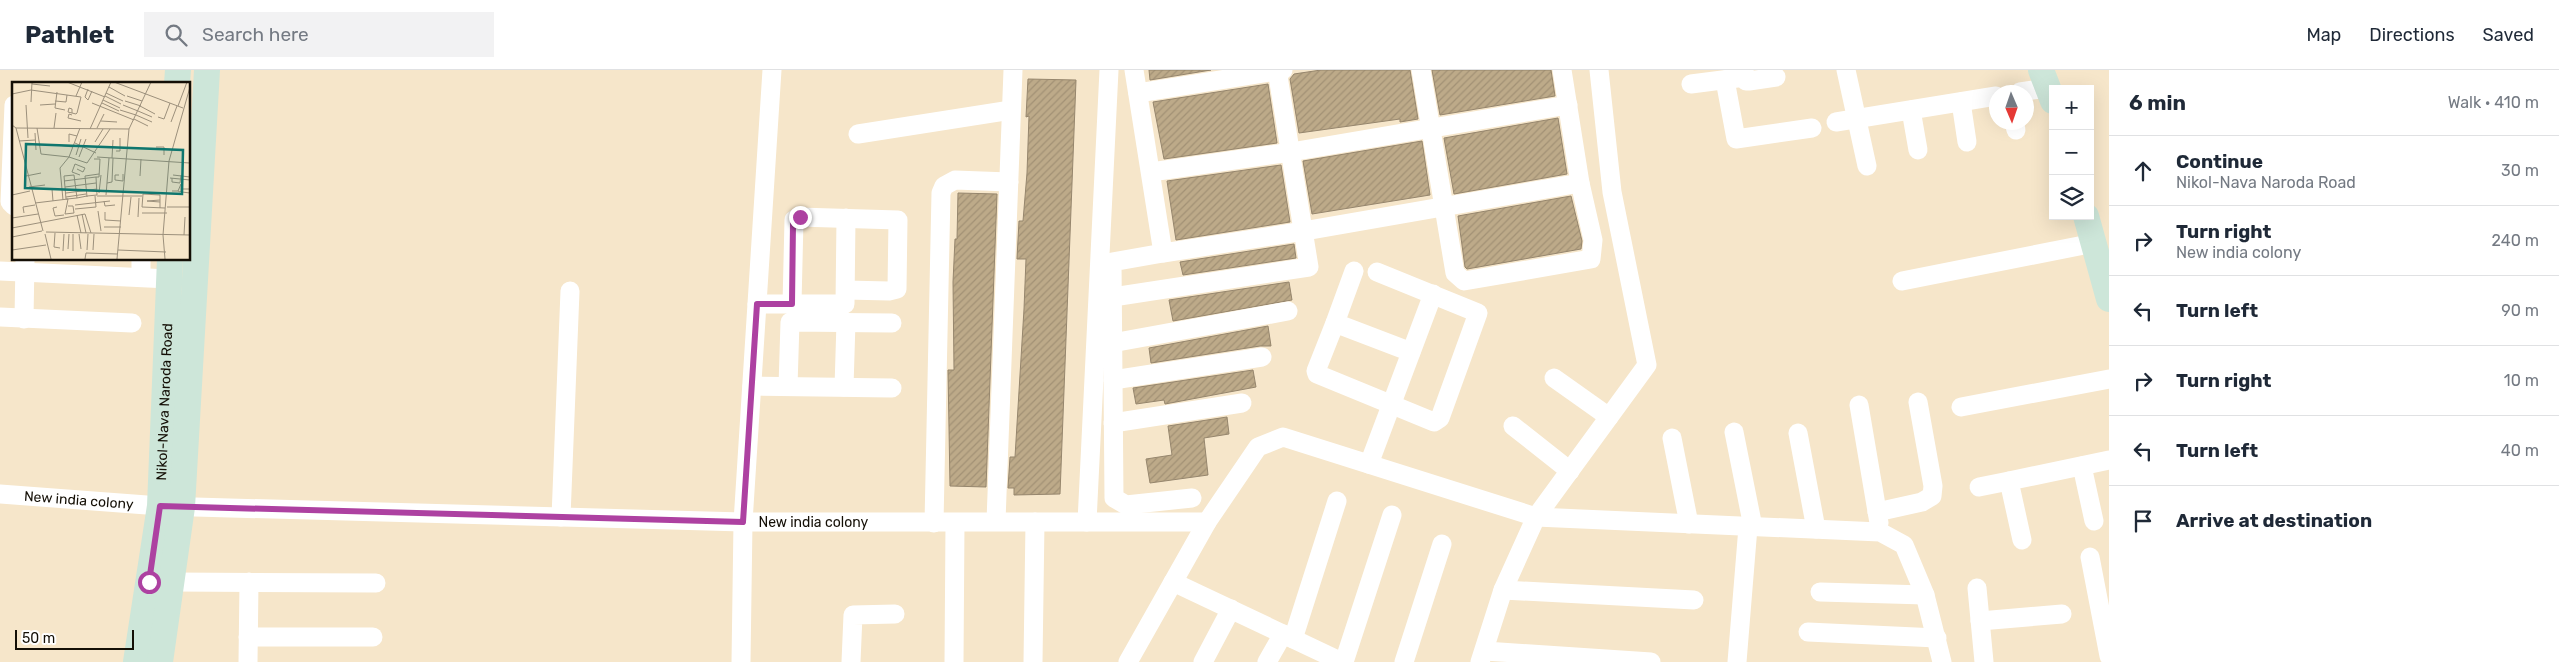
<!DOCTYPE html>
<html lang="en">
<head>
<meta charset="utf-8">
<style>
	body { margin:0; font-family:Rubik,sans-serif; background:#f2f2f3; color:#1f2937 }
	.controls { position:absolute; right:15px; top:15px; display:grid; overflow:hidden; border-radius:0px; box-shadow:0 5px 20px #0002 }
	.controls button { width:45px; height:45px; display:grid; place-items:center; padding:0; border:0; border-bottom:1px solid #e0e1e3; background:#fff; color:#1f2937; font:25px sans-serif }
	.compass { position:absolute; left:1989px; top:15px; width:45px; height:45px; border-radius:50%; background:#fff; box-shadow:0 5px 20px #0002; rotate:178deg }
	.scale { position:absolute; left:15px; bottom:12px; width:119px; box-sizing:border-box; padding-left:5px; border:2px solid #140f06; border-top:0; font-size:14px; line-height:18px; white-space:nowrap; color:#140f06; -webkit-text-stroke:4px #fff; paint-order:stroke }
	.stop { position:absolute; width:15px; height:15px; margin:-11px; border:4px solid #ad41a1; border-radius:50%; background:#fff }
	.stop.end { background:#ad41a1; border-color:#fff; box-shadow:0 1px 5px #0008 }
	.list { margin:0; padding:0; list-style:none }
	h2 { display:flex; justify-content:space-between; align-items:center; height:65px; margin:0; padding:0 20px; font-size:21px }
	h2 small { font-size:16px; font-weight:400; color:#747a83 }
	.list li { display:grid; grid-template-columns:32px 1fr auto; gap:15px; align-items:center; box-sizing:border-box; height:70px; padding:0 20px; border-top:1px solid #e0e1e3 }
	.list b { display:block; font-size:19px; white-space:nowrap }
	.list p { margin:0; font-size:16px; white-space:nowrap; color:#747a83 }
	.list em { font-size:16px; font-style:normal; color:#747a83 }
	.icon { flex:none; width:28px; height:28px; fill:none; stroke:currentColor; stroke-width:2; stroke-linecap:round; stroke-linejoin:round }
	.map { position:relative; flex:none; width:2109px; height:592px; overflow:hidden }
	header { display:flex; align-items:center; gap:30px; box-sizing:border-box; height:70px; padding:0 25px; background:#fff; border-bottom:1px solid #e0e1e3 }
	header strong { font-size:24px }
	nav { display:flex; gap:28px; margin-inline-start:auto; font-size:18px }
	.search { width:350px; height:45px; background:#f2f2f3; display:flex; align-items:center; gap:12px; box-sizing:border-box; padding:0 18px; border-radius:0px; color:#747a83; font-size:19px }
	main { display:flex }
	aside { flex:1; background:#fff }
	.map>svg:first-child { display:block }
	.building { fill:url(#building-hatch); stroke:#96866d }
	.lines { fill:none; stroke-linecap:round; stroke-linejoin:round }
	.street { stroke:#fff; stroke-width:19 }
	.secondary { stroke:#cde6d9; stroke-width:26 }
	.route { stroke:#ad41a1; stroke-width:6 }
	.labels { text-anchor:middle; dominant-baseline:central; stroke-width:4; stroke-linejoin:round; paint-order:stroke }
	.street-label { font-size:14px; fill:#140f06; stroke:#fff }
	.inset-road { fill:none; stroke:#9c907c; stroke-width:1 }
	.view { fill:#0f766e; fill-opacity:0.15; stroke:#0f766e; stroke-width:2.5 }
	.inset-edge { fill:none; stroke:#140f06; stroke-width:2.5 }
</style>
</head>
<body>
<header>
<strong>Pathlet</strong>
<div class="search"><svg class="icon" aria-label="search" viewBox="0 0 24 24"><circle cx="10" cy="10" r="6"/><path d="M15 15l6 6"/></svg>Search here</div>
<nav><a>Map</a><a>Directions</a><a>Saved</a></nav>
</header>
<main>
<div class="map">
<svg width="2109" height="592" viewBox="0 0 2109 592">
	<defs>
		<pattern id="building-hatch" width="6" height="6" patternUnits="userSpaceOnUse" patternTransform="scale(1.25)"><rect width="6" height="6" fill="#bdaa89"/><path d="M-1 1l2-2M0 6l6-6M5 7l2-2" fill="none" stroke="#a29175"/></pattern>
	</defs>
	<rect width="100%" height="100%" fill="#f6e6ca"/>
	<!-- building -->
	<g class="building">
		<polygon points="1149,0 1211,0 1150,10"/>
		<polygon points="1321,0 1410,0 1418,49 1400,52 1400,49 1299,63 1290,9 1294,4"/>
		<polygon points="1432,0 1551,0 1555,26 1440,45"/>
		<polygon points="1028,9 1076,10 1060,424 1014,425 1014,418 1008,418 1010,387 1015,387 1024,239 1026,189 1017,189 1019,151 1023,151 1027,103 1029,46 1026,47"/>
		<polygon points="1268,14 1277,73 1164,89 1153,32"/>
		<polygon points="1558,48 1567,104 1454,124 1444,68"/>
		<polygon points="1422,71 1430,125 1312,144 1303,91"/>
		<polygon points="1281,95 1290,152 1176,170 1167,111"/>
		<polygon points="958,123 997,124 986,417 950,416 948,300 954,300 953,212 955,169 957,169"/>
		<polygon points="1571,126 1582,171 1581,179 1467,199 1465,197 1458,146"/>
		<polygon points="1294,174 1296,188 1183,205 1180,192"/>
		<polygon points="1289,212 1292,230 1173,251 1169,230"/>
		<polygon points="1268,256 1271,276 1260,276 1151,293 1149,278"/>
		<polygon points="1253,300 1256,317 1165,334 1164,330 1136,334 1133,318"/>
		<polygon points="1227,347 1229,364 1204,368 1208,405 1150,413 1146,389 1172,385 1168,356"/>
	</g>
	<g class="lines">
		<!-- street -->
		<g class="street">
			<polyline points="1134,0 1163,183 1112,192 1114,428 1126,435 1192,428"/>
			<polyline points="1421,0 1455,203 1464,211 1591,189 1593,170 1580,113 1562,0"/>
			<polyline points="1846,0 1867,96"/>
			<polyline points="1745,7 1746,11 1749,11 1776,7"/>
			<polyline points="1725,10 1736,69 1812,58"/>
			<polyline points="1691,14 1745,7 1744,0"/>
			<polyline points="2020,22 2046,18"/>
			<polyline points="1138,23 1283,0"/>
			<polyline points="1961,32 1967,72"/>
			<polyline points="14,35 10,132 14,136"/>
			<polyline points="1911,40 1918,80"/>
			<polyline points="1836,52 1996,26"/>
			<polyline points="2014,52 2016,60"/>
			<polyline points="858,64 1011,40"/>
			<polyline points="1151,102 1291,82 1568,35"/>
			<polyline points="1163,183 1304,161 1580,113"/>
			<polyline points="0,201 169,209"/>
			<polyline points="1377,202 1478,243 1440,348 1434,352 1317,304 1316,301 1335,253 1411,282"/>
			<polyline points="141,207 141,189"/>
			<polyline points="1902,211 2094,173"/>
			<polyline points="1113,227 1309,197 1277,0"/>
			<polyline points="757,234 845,234 846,148"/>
			<polyline points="792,234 794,150 799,147 898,150 897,219 889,221 846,220"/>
			<polyline points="0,247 132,253"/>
			<polyline points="24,249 25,190"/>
			<polyline points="1335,253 1354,201"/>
			<polyline points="1112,273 1288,241"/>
			<polyline points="1554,308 1609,347"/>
			<polyline points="1113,310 1262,287"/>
			<polyline points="752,316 892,318"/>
			<polyline points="788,316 790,252 892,253"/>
			<polyline points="844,317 846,252"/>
			<polyline points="1859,335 1879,453"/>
			<polyline points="1961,337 2109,309"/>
			<polyline points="1113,353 1242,333"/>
			<polyline points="1513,356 1570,401"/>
			<polyline points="1734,362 1753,457"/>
			<polyline points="1798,363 1816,459"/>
			<polyline points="1672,368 1689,454"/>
			<polyline points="1369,394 1433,224"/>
			<polyline points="2082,396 2094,451"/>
			<polyline points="1979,417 2009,411"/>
			<path id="s1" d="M0,424L160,436L743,452H1207"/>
			<polyline points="1877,442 1922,432 1932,426 1933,416 1918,332"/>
			<polyline points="561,447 570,221"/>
			<polyline points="996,451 1013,0"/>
			<polyline points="1087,452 1109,0"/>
			<polyline points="934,453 941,123 944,116 955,110 1009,112"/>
			<polyline points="2022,470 2009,411 2109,390"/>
			<polyline points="2090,487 2109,586"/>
			<polyline points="172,512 376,513"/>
			<polyline points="1173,512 1342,592"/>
			<polyline points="1977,518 1984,592"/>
			<polyline points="1503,520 1694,530"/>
			<polyline points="1820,522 1925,525"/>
			<polyline points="1980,551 2062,544"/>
			<polyline points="1808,562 1937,568"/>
			<polyline points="248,567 373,567"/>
			<polyline points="1293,569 1337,431"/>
			<polyline points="1485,581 1651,592"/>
			<polyline points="248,592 249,512"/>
			<polyline points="741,592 743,452 772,0"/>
			<polyline points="851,592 853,545 895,544"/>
			<polyline points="954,592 955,453"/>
			<polyline points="1033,592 1035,452"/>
			<polyline points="1128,592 1207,452 1258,377 1283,367 1536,447 1880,462 1904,475 1925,525 1942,592"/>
			<polyline points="1203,592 1231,539"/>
			<polyline points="1267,592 1283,564"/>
			<polyline points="1344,592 1392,445"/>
			<polyline points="1404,592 1442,474"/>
			<polyline points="1480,592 1503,520 1536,447 1647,295 1612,122 1599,0"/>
			<polyline points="1737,592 1748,457"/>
		</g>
		<!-- secondary -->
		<g class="secondary">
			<polyline points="2041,0 2053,31"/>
			<polyline points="177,14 178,0"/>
			<polyline points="2086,146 2109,229"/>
			<path id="s2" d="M136,592L160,436L170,189"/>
			<polyline points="160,592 182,437 207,0"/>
		</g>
	</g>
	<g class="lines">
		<!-- route -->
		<polyline class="route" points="149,512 160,436 743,452 757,234 792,234 793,153 800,147"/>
	</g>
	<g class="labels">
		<!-- street labels -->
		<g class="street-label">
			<text stroke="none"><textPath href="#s2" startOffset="262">Nikol-Nava Naroda Road</textPath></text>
			<text stroke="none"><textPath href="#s1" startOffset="79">New india colony</textPath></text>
			<text stroke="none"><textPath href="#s1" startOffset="814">New india colony</textPath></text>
		</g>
	</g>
	<!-- overview -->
	<g transform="translate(12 12)">
		<rect width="178" height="178" fill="#f6e6ca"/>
		<path class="inset-road" d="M55,0L93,15M102,0L171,26M20,2L38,4M97,5L113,14M76,7L73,15L76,18L80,9M45,10L43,26L53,28M94,11L111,19M0,12L19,8L69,15L65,31L64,32L56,30L57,26L60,27V31M64,14L70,0M93,14L109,22M115,14L130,19M91,18L108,26M43,19L54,20L55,13M113,19L129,24M19,20L20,0M80,21L122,38M90,21L107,29M14,23L16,56M28,23L43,22M111,23L126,29M128,24L143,32M166,24L175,0M108,28L124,33M126,29L140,35M60,33L57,32L56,36L69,39M124,33L140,40M146,35L152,37L158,21M122,37L136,44M89,39L105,40M159,40L165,24M0,43L4,46L31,149M4,46L117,47M25,46L29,72L57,75L75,81L98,47M42,46L44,31M85,46L92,32M78,47L99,0M23,51L24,68M7,59L23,58M57,60V52L65,54M83,60L91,47M63,61L84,71M45,63L61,65M144,65H152V73M104,69H108V56M64,73L69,57M67,75L74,57M85,75L178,81M100,76L101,58M65,87L71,90L73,86L63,82L60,90L68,93M107,93H103V98L111,99V92M161,93L178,95M14,94L29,91M128,94L129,77M158,96L178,98M160,96V100L168,101L169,93M52,99L84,95M95,101L100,100L101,76M17,105L33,103M53,105L84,101M178,107H170V110L178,111M160,109H166L168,110L169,109V102L166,109M54,111L85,107M87,111L89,93M0,113L18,109M94,113L97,76M85,114H130M54,115L74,112M75,115L73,94L87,92M65,116L62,93L52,94L54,117H55L65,116L75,114L85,113L84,95H87L88,77H82M56,117L53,132L62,131L61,124H56M51,118L48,86L57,75L68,46M41,119L40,107H44M92,119L93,124L103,123M148,120L135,119L148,118M23,121L56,117M63,123L98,119M45,125L41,126L43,134L52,133M155,125H178M148,126V113L131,112L130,125L153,126M63,127L84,125L83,114M86,129L89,149M93,130V138L109,139M12,131L11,125L23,123M130,131H155M70,132L74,151M65,133L69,151M117,133L119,115M126,135L127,116M0,136L26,132M92,145H109M0,146L73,132L79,151M34,150L178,153M43,151L42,165L48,166M33,152L39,177M67,152L69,167M172,153L173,135M0,155L30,149M56,167L57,152M0,168L34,163M75,168L76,152M81,168L82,152M106,168L154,170M51,169L52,152M61,169V152M73,177L74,171L105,172M105,177L117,47L139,0M153,177L151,153L157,79L178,5"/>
		<path class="view" d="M14,62L171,68L170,112L13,106Z"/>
		<rect width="178" height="178" class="inset-edge"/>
	</g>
</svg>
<div class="controls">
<button>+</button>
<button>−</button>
<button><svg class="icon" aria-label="layers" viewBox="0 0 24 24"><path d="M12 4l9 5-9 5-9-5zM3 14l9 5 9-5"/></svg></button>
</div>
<svg class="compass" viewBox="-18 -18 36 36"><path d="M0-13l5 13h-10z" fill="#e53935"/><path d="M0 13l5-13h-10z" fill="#747a83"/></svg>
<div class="scale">50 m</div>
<div class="stop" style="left:149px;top:512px"></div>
<div class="stop end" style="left:800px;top:147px"></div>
</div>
<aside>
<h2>6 min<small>Walk · 410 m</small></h2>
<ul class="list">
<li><svg class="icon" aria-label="ahead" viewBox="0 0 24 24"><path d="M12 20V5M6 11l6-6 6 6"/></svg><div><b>Continue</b><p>Nikol-Nava Naroda Road</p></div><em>30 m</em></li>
<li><svg class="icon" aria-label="right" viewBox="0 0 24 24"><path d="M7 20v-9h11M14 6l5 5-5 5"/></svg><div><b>Turn right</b><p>New india colony</p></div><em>240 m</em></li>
<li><svg class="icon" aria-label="left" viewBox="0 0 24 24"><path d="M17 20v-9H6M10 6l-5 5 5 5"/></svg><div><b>Turn left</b></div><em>90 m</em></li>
<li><svg class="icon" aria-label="right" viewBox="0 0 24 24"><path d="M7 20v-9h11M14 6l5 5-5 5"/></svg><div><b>Turn right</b></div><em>10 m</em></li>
<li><svg class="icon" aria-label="left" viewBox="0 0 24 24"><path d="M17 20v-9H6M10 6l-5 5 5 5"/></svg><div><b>Turn left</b></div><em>40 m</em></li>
<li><svg class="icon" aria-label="arrive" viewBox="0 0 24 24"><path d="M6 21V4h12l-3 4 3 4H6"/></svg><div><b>Arrive at destination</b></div></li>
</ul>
</aside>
</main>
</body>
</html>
